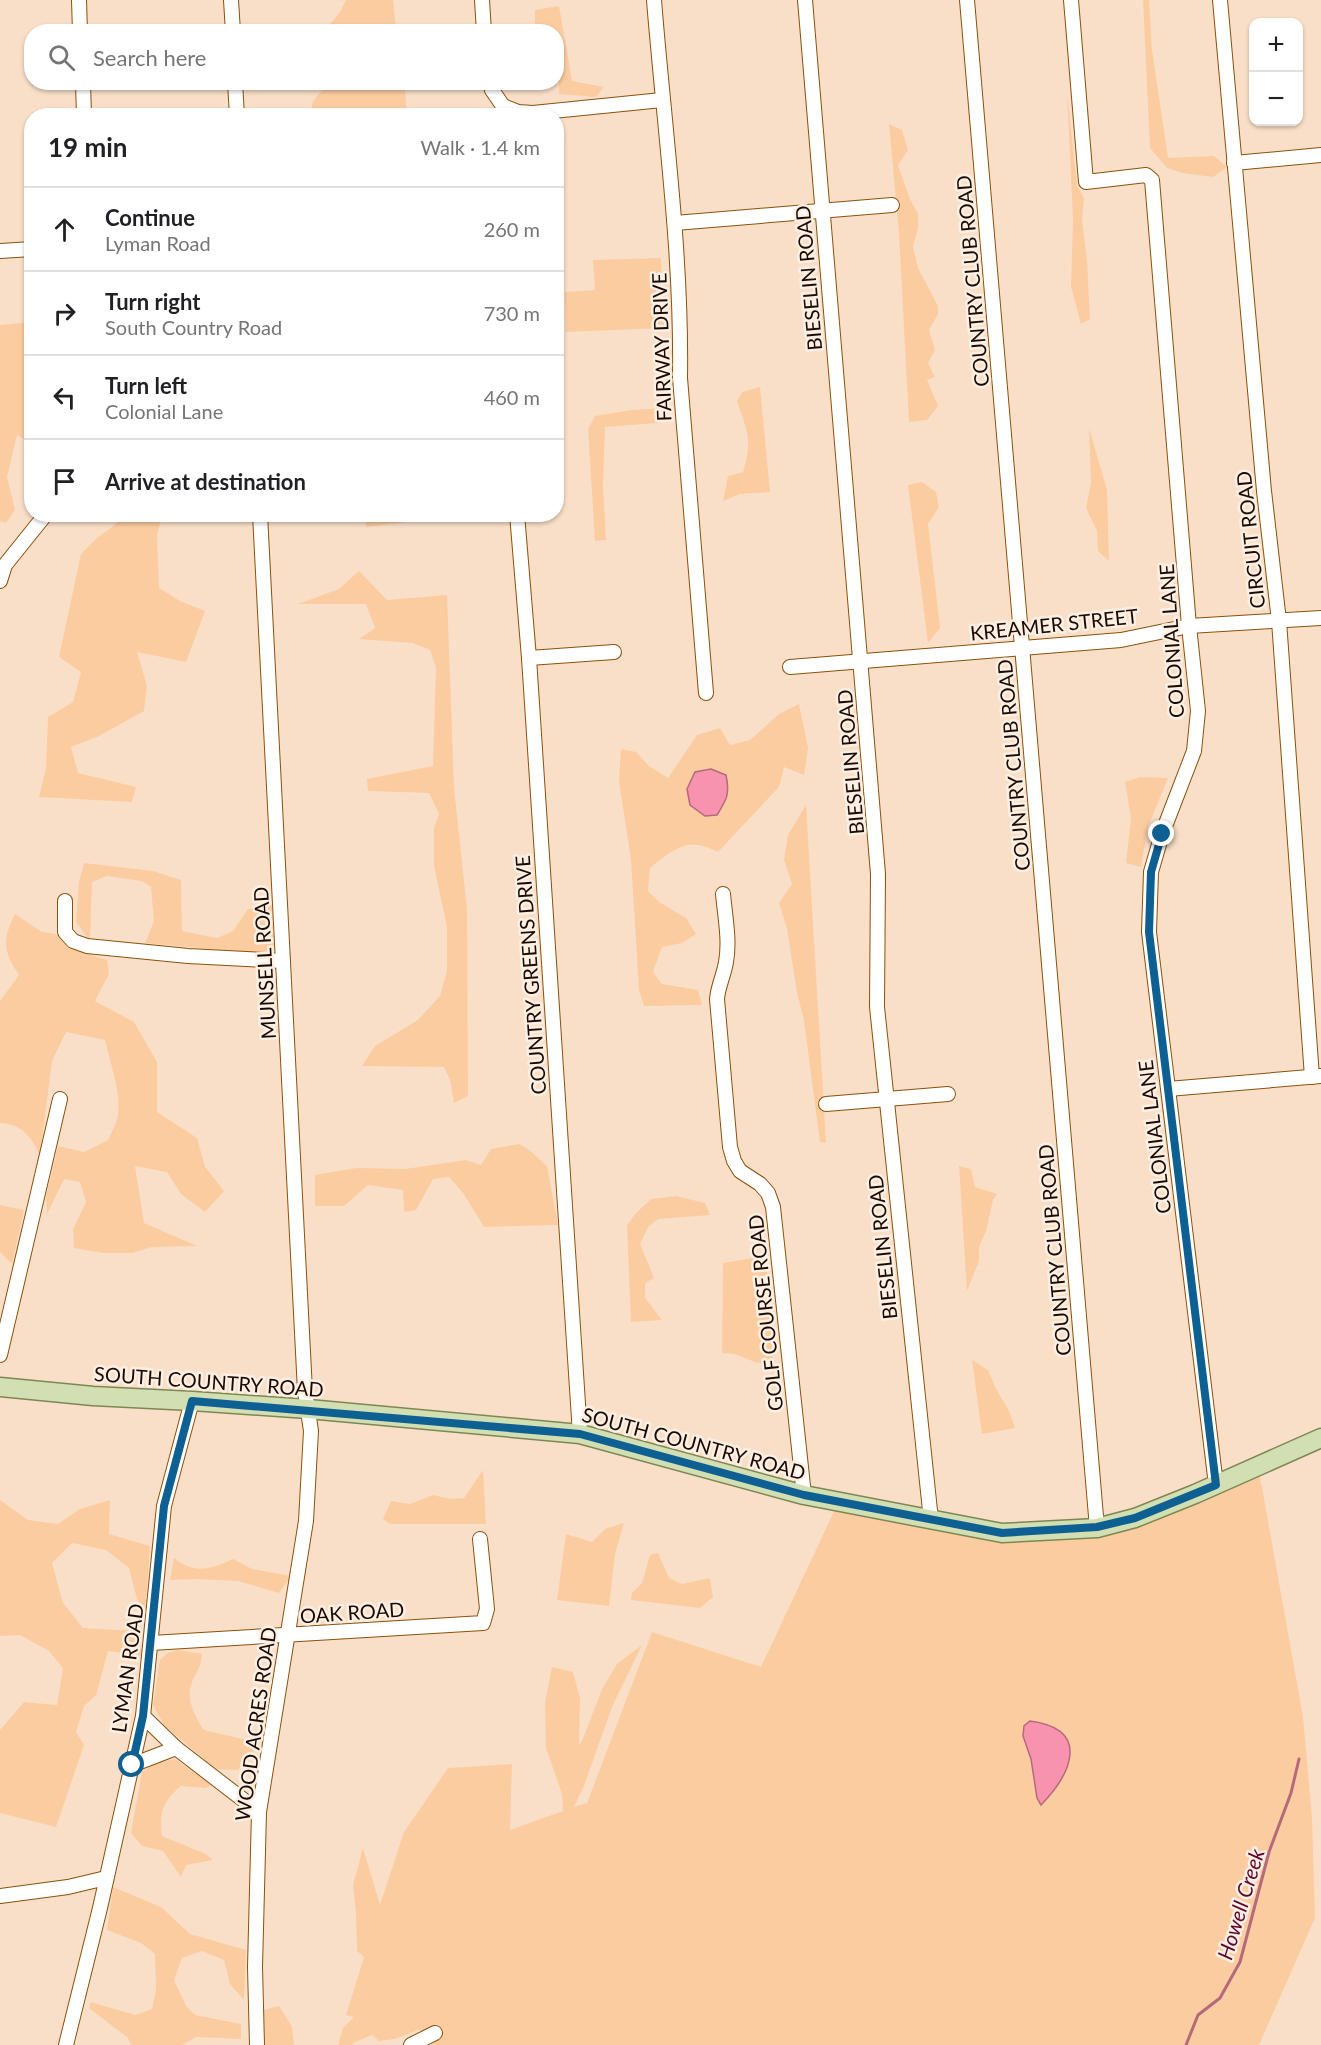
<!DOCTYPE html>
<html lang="en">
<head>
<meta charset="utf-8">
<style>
	body { margin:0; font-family:Lato,sans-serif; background:#f2f2f2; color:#202124 }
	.controls { position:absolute; right:18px; top:18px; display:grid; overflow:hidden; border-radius:12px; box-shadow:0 2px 4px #0004 }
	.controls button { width:54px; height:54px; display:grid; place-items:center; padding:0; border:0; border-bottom:2px solid #e0e0e0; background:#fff; color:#202124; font:30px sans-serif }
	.stop { position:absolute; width:18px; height:18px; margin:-14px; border:4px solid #0e6092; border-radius:50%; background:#fff }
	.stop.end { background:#0e6092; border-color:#fff; box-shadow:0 2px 6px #0008 }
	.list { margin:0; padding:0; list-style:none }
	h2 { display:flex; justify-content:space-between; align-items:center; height:78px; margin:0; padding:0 24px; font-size:26px }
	h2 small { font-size:20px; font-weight:400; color:#757577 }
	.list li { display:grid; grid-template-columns:39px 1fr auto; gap:18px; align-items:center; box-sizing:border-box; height:84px; padding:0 24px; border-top:2px solid #e0e0e0 }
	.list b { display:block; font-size:22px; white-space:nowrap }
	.list p { margin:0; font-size:20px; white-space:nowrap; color:#757577 }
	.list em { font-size:20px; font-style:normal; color:#757577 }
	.icon { flex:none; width:33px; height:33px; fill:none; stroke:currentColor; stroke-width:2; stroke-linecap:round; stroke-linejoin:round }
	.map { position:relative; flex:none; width:1321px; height:2045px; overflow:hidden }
	.search { position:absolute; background:#fff; box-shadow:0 2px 4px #0004; left:24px; top:24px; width:540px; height:66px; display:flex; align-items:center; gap:15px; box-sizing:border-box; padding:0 21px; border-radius:24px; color:#757577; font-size:22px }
	.panel { position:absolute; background:#fff; box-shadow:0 2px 4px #0004; left:24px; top:108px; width:540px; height:414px; border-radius:24px }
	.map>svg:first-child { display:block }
	.green { fill:#fccca1 }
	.water { fill:#f793ae; stroke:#b56a7a; stroke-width:1.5 }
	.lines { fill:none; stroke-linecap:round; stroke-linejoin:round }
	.stream { stroke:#b56a7a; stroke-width:3 }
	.minor-casing { stroke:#8a510b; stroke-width:16 }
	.major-casing { stroke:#7e8753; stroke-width:21 }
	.minor { stroke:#fff; stroke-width:14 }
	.major { stroke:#d1dfb3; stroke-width:18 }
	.route { stroke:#0e6092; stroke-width:8 }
	.labels { text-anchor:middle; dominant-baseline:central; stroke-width:5; stroke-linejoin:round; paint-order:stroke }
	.street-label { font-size:20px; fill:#1c0a00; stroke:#fcefe3 }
	.water-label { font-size:21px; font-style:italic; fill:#5f052c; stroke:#fcefe3 }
</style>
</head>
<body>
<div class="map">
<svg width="1321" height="2045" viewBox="0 0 1321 2045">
	<rect width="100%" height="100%" fill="#fadfc8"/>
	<!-- green -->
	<g class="green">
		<polygon points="346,0 393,0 396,29 398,31 325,31 340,12"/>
		<polygon points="1143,0 1149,0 1152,50 1168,158 1214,156 1227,167 1213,177 1182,173 1167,168 1150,148"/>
		<polygon points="559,6 572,81 604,87 596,97 559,94 559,49 557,49 556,32 535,31 535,10"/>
		<polygon points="323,83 407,83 405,90 407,115 310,115 313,101 324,88"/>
		<polygon points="1067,92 1077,186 1084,198 1082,220 1087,260 1090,319 1081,324 1071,287 1073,220"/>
		<polygon points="889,124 902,130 908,150 898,165 910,199 918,214 918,228 913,246 918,268 938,306 938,314 929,330 935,350 928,363 935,377 927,380 938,406 927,420 909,422 899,234"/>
		<polygon points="661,258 664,328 566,332 565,292 595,290 593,260"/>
		<polygon points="31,322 31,443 17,435 7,477 15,510 6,523 0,521 0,325"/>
		<path d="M760,387L770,492L740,494L723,501L728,476L743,472C753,440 747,431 737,401L742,392Z"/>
		<polygon points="666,408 658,423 605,427 603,485 606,540 595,541 588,429 595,416 631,410"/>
		<polygon points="1089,428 1107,490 1109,561 1098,551 1097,531 1086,508 1091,483"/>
		<polygon points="922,482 936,492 939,507 928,524 940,628 928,643 908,485"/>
		<polygon points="128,515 163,515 157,534 159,588 180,601 205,611 186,662 137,652 147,686 144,711 99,736 71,747 78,773 136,787 132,802 39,797 46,769 48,717 73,702 81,672 59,657 81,554 97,538"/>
		<polygon points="365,515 432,515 432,519 366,527"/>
		<polygon points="359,571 387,600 447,595 454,787 467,909 468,1096 454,1103 450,1080 444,1067 362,1066 375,1046 418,1020 440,996 447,971 447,927 434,866 434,828 439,814 429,793 368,791 367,779 433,766 436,668 430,650 412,643 359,639 375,628 366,604 298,604 339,589"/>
		<path d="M799,704L808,748L804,775L784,767L779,787L718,852C687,836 674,849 650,868L648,891L659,902L686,918L696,934L682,943L662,947L653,972L662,984L698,990L702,1005L644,1006L639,990L631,860L619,781L621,749L636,752L649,766L668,778L697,735L720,728L730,745L750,740L779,714Z"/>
		<polygon points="1140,777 1168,778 1148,827 1141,867 1126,863 1131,818 1125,782"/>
		<polygon points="806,805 826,1143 820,1142 804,1021 797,993 787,929 779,903 792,884 784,860 788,835"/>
		<polygon points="84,863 153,871 181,880 182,931 217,938 233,931 248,909 272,905 274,955 145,943 154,921 151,887 142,881 107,876 92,882 90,941 76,922 79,882"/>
		<path d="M15,914L42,932L56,934L68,948L107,960L109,974L95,1001L134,1022L157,1062V1112L197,1138L205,1167L224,1191L205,1212L181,1194L167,1172L135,1166L144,1223L197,1246L152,1247L132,1253H103L74,1248L73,1229L86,1202L80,1182L64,1179L47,1214L46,1197L58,1146L84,1152L108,1140C112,1132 117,1122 118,1114C121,1091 110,1063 105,1040L66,1032L52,1061L40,1155C31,1137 22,1124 0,1123V1001L19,975C3,951 2,940 15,914Z"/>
		<polygon points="519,1144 528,1149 547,1166 558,1225 484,1227 463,1193 449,1177 433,1179 416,1210 404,1212 403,1190 368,1185 344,1206 315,1206 315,1175 356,1168 405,1169 466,1160 481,1165 491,1149"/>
		<polygon points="959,1166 971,1169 975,1187 997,1194 993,1200 986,1231 979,1247 979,1261 967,1291"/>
		<polygon points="676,1196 705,1203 710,1215 658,1219 648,1227 640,1244 654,1278 645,1283 645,1298 662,1320 631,1322 627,1226 635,1214 651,1199"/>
		<polygon points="0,1205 24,1210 12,1264 0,1252"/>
		<polygon points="766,1256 773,1361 757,1363 735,1354 722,1353 723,1263"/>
		<polygon points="972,1360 988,1370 995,1387 1009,1411 1015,1428 982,1434"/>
		<polygon points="1258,1465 1303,1717 1312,1817 1315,1918 1259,2045 433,2045 435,2033 418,2030 395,2039 379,2041 372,2035 353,2043 353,2045 338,2045 343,2028 354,2017 346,2015 364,1957 357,1951 356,1914 353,1885 363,1848 380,1905 404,1832 448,1768 512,1764 510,1830 563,1811 562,1794 546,1748 545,1702 552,1667 573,1672 580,1698 579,1745 582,1741 602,1689 617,1664 642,1645 612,1707 584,1786 574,1807 587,1803 652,1632 761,1667 838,1503 1002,1533 1097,1528"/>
		<polygon points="483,1470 486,1524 390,1524 383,1519 391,1501 410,1504 433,1495 450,1499 464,1498"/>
		<polygon points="0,1500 28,1520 58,1524 80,1509 110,1500 109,1534 150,1546 145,1612 137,1599 129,1568 106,1550 72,1543 52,1563 63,1603 83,1628 134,1631 143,1656 108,1651 96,1695 84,1706 76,1732 84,1745 56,1827 0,1813 0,1730 24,1702 57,1705 63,1668 49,1651 20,1635 0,1636"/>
		<polygon points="624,1523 615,1554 609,1606 557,1600 566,1534 592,1542 605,1529"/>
		<polygon points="658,1553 669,1578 682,1584 710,1578 713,1597 700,1608 631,1600 632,1593 642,1583 650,1555"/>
		<path d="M174,1558C195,1575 211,1569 233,1559L252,1569L291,1576L279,1593L238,1581L195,1579L170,1580Z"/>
		<path d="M178,1650L202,1654C202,1667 195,1673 191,1685C186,1699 196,1719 204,1730L247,1740L254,1751L238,1770L215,1769L164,1725L153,1705L160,1660L168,1653Z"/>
		<path d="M175,1759L212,1785L205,1788L181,1786C162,1802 159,1813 162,1836L206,1854L213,1860L186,1865L181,1877L163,1851L142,1846L131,1833L142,1772L156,1763Z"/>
		<polygon points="113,1887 161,1907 190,1934 246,1950 244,2000 230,1984 224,1960 202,1951 182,1958 174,1980 186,2006 195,2015 241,2024 241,2039 196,2037 182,2045 131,2045 128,2038 89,2008 91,2002 135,2015 152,2009 156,1989 155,1954 141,1943 107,1930"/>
		<polygon points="279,2006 292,2027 294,2045 265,2045 264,2010"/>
	</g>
	<!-- water -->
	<g class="water">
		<path d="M711,769L726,775C730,794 727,799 717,815L705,816L690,805L687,789L695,772Z"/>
		<path d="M1030,1721C1091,1729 1072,1773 1041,1805L1037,1798L1031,1759L1023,1736L1024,1726Z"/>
	</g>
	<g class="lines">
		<!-- stream -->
		<polyline class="stream" points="1186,2045 1198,2015 1220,1998 1240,1962 1269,1852 1291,1793 1299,1759"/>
		<!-- minor casing -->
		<g class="minor-casing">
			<g id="minor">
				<polyline points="79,0 80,32"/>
				<polyline points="231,0 233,32"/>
				<polyline points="482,0 484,32"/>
				<path d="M654,0C664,126 682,252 680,378L706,693"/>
				<polyline points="805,0 878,874 877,1007 931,1520"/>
				<polyline points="967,0 1097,1528"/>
				<polyline points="1071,0 1086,182 1146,175 1152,180 1189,626 1198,711 1194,751 1162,834 1151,872 1149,932 1216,1485"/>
				<polyline points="1220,0 1264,491 1279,621 1312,1077"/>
				<polyline points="83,82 84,116"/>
				<polyline points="235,82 237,116"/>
				<polyline points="490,82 492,90 503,106"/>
				<polyline points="503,106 518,112 533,113 662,100"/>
				<polyline points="1234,163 1321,155"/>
				<polyline points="675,223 892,205"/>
				<polyline points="0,251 32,249"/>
				<polyline points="517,514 529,658 580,1434"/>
				<polyline points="0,581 5,565 46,514"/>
				<polyline points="529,658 614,652"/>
				<polyline points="790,667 1121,640 1189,626 1321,618"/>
				<path d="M723,894C725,916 730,941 726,962C724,975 718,986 717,999L730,1147L734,1161L740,1171L760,1184L768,1193L773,1207L804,1495"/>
				<polyline points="65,901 65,932 73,941 87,946 188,956 283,961"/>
				<polyline points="1168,1089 1321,1076"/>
				<polyline points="826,1104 948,1094"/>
				<polyline points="0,1355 60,1099"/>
				<polyline points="151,1643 483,1623 487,1609 480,1539"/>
				<polyline points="143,1716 176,1748 259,1812"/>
				<polyline points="132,1765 176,1748"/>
				<polyline points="0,1896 68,1887 106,1878"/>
				<polyline points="66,2045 100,1908 143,1716 164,1506 192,1401"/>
				<polyline points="257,2045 255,1967 259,1812 306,1521 311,1431 305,1391 260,514"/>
				<polyline points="411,2045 435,2033"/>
			</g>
		</g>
		<!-- major casing -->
		<g class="major-casing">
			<polyline id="major" points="0,1387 93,1396 192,1401 308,1409 580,1434 804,1495 1002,1533 1097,1528 1135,1518 1195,1494 1321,1438"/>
		</g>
		<!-- minor -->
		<use href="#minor" class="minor"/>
		<!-- major -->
		<use href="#major" class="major"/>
	</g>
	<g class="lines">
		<!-- route -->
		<polyline class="route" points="132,1765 143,1716 164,1506 192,1401 580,1434 804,1495 1002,1533 1097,1527 1135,1518 1216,1485 1149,932 1151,872 1162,834"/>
	</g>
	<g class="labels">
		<!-- street labels -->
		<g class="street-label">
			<text transform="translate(808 278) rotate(-95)">BIESELIN ROAD</text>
			<text transform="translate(972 281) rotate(-95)">COUNTRY CLUB ROAD</text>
			<text transform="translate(661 347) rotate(-92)">FAIRWAY DRIVE</text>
			<text transform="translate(1250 540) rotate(-96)">CIRCUIT ROAD</text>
			<text transform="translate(1054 624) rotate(-6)">KREAMER STREET</text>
			<text transform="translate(1171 641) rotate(-94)">COLONIAL LANE</text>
			<text transform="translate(850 762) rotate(-95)">BIESELIN ROAD</text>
			<text transform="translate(1013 765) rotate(-95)">COUNTRY CLUB ROAD</text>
			<text transform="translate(264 963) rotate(-93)">MUNSELL ROAD</text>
			<text transform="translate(530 975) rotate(-94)">COUNTRY GREENS DRIVE</text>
			<text transform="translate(1154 1137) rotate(-97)">COLONIAL LANE</text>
			<text transform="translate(882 1247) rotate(-96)">BIESELIN ROAD</text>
			<text transform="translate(1054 1250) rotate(-95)">COUNTRY CLUB ROAD</text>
			<text transform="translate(765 1313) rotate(-96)">GOLF COURSE ROAD</text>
			<text transform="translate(209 1381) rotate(4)">SOUTH COUNTRY ROAD</text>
			<text transform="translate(694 1443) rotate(15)">SOUTH COUNTRY ROAD</text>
			<text transform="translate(352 1612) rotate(-4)">OAK ROAD</text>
			<text transform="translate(127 1668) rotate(-82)">LYMAN ROAD</text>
			<text transform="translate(255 1724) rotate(-82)">WOOD ACRES ROAD</text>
		</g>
		<!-- water labels -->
		<g class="water-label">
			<text transform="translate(1240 1904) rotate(-73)">Howell Creek</text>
		</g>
	</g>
</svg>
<div class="controls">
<button>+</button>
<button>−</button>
</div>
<div class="stop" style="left:132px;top:1765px"></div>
<div class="stop end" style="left:1162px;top:834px"></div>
<div class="search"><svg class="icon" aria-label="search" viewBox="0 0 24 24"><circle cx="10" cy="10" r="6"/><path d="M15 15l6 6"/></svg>Search here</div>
<section class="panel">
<h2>19 min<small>Walk · 1.4 km</small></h2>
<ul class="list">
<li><svg class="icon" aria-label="ahead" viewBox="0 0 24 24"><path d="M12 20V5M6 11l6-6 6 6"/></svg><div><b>Continue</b><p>Lyman Road</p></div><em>260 m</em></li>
<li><svg class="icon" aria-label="right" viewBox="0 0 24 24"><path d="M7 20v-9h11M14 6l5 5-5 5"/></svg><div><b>Turn right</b><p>South Country Road</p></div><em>730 m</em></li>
<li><svg class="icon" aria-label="left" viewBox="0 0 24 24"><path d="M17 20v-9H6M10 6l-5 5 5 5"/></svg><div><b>Turn left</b><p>Colonial Lane</p></div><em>460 m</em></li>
<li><svg class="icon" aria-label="arrive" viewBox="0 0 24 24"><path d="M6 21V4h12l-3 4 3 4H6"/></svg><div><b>Arrive at destination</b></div></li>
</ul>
</section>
</div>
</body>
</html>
